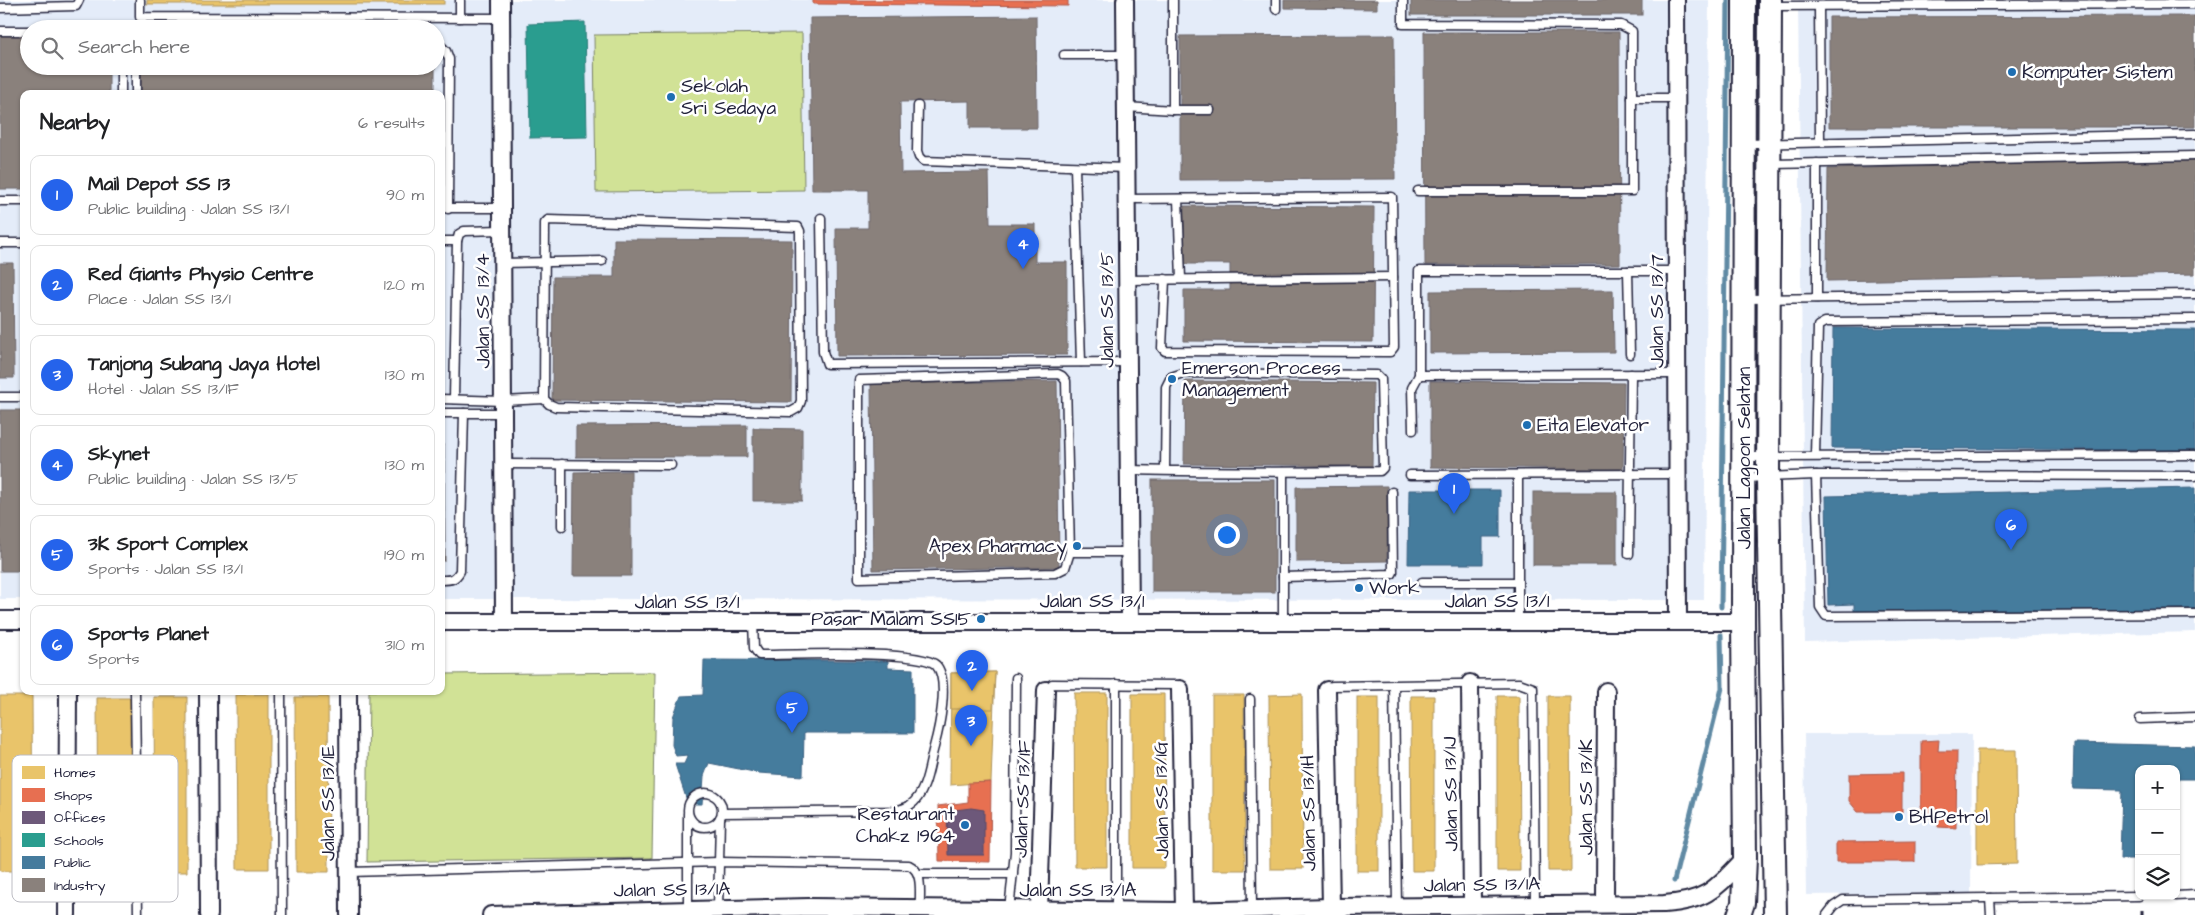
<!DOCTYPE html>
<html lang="en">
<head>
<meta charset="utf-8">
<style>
	body { margin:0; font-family:"Architects Daughter",sans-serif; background:#f2f2f2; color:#202124 }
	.controls { position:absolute; right:15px; bottom:15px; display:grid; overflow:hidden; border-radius:10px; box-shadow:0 1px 4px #0004 }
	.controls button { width:45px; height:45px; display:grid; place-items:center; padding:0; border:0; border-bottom:1px solid #e0e0e0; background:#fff; color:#202124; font:25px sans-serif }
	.you { position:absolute; left:1226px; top:534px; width:18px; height:18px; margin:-12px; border:4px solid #fff; border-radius:50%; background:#1a73e8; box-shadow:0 0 0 8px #1a73e833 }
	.badge { display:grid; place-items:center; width:32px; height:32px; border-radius:50%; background:#2563eb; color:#fff; font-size:16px; font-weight:700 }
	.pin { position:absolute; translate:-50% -41px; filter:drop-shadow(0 1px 2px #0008) }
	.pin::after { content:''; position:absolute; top:26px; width:18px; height:15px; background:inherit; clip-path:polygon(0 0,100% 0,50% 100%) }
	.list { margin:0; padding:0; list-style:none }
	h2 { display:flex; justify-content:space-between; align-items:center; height:65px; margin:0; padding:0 20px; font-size:21px }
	h2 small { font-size:16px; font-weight:400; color:#757577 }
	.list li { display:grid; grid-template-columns:32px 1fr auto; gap:15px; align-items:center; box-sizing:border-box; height:80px; margin:0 10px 10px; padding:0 10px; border:1px solid #e0e0e0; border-radius:10px }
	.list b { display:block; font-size:19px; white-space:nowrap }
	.list p { margin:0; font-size:16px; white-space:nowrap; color:#757577 }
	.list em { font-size:16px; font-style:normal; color:#757577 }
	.icon { flex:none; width:28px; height:28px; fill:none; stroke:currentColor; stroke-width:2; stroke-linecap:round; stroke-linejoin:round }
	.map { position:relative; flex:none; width:2195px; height:915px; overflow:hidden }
	.search { position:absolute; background:#fff; box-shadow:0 1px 4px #0004; left:20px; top:20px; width:425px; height:55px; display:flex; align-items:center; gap:12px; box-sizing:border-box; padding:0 18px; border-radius:28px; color:#757577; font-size:19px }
	.panel { position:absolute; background:#fff; box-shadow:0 1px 4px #0004; left:20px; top:90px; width:425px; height:605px; border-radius:10px }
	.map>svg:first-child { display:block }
	.built { fill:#e4ecf9; fill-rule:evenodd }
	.green { fill:#d1e296; stroke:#7a8268 }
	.homes { fill:#e9c46a; stroke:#ad935c }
	.shops { fill:#e76f51; stroke:#ac584a }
	.offices { fill:#6d597a; stroke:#564867 }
	.schools { fill:#2a9d8f; stroke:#287876 }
	.public { fill:#457b9d; stroke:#3a6080 }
	.industry { fill:#8a817c; stroke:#6b6468 }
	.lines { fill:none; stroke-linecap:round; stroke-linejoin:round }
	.stream { stroke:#608aa4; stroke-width:5 }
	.lane-casing { stroke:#22223b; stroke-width:11 }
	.street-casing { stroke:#22223b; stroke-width:20 }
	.secondary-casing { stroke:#22223b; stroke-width:26 }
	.path { stroke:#22223b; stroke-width:3; stroke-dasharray:5 4; stroke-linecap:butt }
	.lane { stroke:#fff; stroke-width:8 }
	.street { stroke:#fff; stroke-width:16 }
	.secondary { stroke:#fff; stroke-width:22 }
	.poi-dot { fill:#1f6fb2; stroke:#fff; stroke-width:2 }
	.labels { text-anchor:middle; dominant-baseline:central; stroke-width:5; stroke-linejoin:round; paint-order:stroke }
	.poi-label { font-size:19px; fill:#22223b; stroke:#fff; text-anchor:start }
	.street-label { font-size:19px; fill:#22223b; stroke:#fff }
	.key { fill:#fff; stroke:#bdbdc4; stroke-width:1 }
	.key-label { font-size:14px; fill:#22223b }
</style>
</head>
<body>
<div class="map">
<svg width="2195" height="915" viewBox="0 0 2195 915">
	<rect width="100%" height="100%" fill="#fff"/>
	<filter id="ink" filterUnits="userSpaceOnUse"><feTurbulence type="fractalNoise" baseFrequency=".02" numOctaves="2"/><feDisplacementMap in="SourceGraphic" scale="10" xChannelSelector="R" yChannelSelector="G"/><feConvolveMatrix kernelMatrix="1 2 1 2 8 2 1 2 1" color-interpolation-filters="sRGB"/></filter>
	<g filter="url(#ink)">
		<!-- built -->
		<g class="built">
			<path d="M0,0H1709L1704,600L441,599V94H24V599H0ZM29,29H436V66H29Z"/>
			<polygon points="1798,0 2195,0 2195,632 1805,642"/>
			<polygon points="1804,734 1972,734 1971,893 1806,895"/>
		</g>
		<!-- green -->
		<g class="green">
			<polygon points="802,33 804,190 596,192 594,35"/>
			<polygon points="655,672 652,858 367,862 369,691 441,691 441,674"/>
		</g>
		<!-- homes -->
		<g class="homes">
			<rect x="147" y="0" width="297" height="4"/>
			<polygon points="995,672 991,782 950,785 951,673"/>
			<polygon points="995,672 993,709 951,709 951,673"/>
			<polygon points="1074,693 1107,693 1107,867 1075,867"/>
			<polygon points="269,694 269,869 237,869 236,695"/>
			<polygon points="1132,694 1164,694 1165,868 1132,868"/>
			<polygon points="1302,694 1303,869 1270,869 1269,695"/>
			<polygon points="1212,695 1244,695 1245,870 1212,870"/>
			<polygon points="0,696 32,696 33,871 0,871"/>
			<polygon points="1411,696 1434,696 1434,871 1412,871"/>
			<polygon points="1497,696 1519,696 1520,871 1497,871"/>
			<polygon points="1548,696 1570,696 1571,871 1548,871"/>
			<polygon points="154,697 187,697 187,872 155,872"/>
			<polygon points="295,697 328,697 329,872 296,872"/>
			<rect x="1357" y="697" width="22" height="174"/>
			<polygon points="97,698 130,698 130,873 98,873"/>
			<polygon points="1977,750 2016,750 2017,864 1977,865"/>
		</g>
		<!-- shops -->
		<g class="shops">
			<polygon points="813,0 1068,0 1068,6 813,4"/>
			<polygon points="1939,740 1938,751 1957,751 1956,828 1938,827 1938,818 1921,818 1921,741"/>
			<polygon points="1902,773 1902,812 1858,812 1849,801 1849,774"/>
			<polygon points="991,782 990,862 939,861 938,806 968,802 968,783"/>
			<polygon points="1915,841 1915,862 1836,862 1836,842"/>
		</g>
		<!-- offices -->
		<polygon class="offices" points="971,808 984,810 984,855 948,855 947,811"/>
		<!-- schools -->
		<polygon class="schools" points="585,22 587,137 530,138 528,24"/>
		<!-- public -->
		<g class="public">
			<polygon points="1833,328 2195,330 2195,450 1832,448"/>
			<polygon points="2195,488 2195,609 1854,616 1854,604 1828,605 1826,496"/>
			<polygon points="1409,490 1500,490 1500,537 1483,537 1483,564 1408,564"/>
			<polygon points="704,660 888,661 888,668 913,669 913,733 804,733 803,776 759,773 709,763 704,776 702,804 688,804 675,764 684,764 688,755 676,756 672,745 673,717 681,696 703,695"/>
			<polygon points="2074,743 2195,746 2195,779 2176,779 2176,769 2139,769 2139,859 2120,859 2122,790 2073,789"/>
		</g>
		<!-- industry -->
		<g class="industry">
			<polygon points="1284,0 1377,0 1377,9 1284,8"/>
			<rect x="1411" y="0" width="231" height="15"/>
			<polygon points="1036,16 1037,128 970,128 970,101 900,102 901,173 989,172 990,224 1035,224 1035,262 1067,262 1067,355 837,356 836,228 868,228 868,190 812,190 810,18"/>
			<polygon points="2195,16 2195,127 1829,127 1829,17"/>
			<polygon points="1424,32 1619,32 1620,264 1425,265"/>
			<polygon points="0,35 29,35 29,66 109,66 109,94 24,94 24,189 0,189"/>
			<polygon points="1394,35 1395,179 1180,180 1180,36"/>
			<rect x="139" y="66" width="296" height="28"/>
			<polygon points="2195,160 2195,274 1827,281 1828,169"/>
			<polygon points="1184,206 1374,207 1373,342 1184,341 1184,290 1230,290 1230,264 1184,264"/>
			<polygon points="614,239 792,240 791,402 552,400 553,277 614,277"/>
			<polygon points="0,263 13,263 14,378 0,378"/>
			<polygon points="1613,290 1614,352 1430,353 1430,291"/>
			<polygon points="1057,381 1059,567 873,570 871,384"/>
			<polygon points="1185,381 1373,383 1372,466 1184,464"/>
			<polygon points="1430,381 1624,383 1623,469 1430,467"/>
			<rect x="0" y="410" width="24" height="161"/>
			<polygon points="747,425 747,457 576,457 576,426"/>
			<polygon points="753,428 802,429 802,501 753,501"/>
			<polygon points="441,445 444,445 445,561 441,561"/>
			<polygon points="631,471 631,576 573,576 574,472"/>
			<rect x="1152" y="480" width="123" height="112"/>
			<polygon points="1387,486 1387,561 1296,562 1296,487"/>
			<rect x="1533" y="492" width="84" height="73"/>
		</g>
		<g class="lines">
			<!-- stream -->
			<g class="stream">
				<polyline points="1721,607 1728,0"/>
				<polyline points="1674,881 1722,688 1721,635"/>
			</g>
			<!-- lane casing -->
			<g class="lane-casing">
				<g id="lane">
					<polyline points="140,0 140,17 501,18"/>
					<polyline points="1173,0 1173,110 1210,110"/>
					<polyline points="1276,0 1276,9"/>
					<polyline points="1403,0 1403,24 1621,25 1632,31 1632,191 1418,191"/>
					<polyline points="1772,6 2195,4"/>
					<polyline points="1819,6 1820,142"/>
					<polyline points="0,8 76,6 79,0"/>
					<polyline points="460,18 460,0"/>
					<polyline points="0,31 29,31"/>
					<polyline points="436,46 441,46 446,51 449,59 448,209"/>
					<polyline points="1064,55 1125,55"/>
					<polyline points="121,66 121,94"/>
					<polyline points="136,66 136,94"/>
					<polyline points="1632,98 1677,98"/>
					<polyline points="918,106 917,151 919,157 923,161 1126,168"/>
					<polyline points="1126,107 1173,110"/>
					<polyline points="1745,144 2195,134"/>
					<polyline points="1772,164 2195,156"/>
					<polyline points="1075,167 1081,362"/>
					<polyline points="1127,199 1392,197 1394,347 1390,352 1165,351 1162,348 1165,279"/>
					<polyline points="1178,199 1181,279"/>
					<polyline points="0,201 24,201"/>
					<polyline points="441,208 502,208"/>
					<polyline points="821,218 823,352 827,364 1128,362"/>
					<polygon points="548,220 798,227 800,231 801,401 798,408 791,412 556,407 549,404 544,399 545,223"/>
					<polyline points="441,241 457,241"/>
					<polyline points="0,243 24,243"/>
					<polyline points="502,263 602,261"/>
					<polyline points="1628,271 1630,354"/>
					<polyline points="1127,280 1393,277"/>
					<polyline points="1817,298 1817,163"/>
					<polyline points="1746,299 2195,294"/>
					<polygon points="1058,374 1062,376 1066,381 1070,552 1065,568 1055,573 859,578 859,380"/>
					<polyline points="1419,375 1678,374"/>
					<polyline points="0,397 24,397"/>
					<polyline points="441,399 503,401 544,399"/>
					<polyline points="454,399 457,241 459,234 464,231 502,230"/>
					<polyline points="441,413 503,413"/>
					<polyline points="1413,430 1412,388 1419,375 1419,271 1677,271"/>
					<polyline points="1815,456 1818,326 1825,322 2195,319"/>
					<polyline points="1746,457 2195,455"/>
					<polyline points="504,464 671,465"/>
					<polyline points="562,464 562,526"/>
					<path d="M1128,470C1212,472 1296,472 1380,471L1383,468L1381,379L1377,375L1183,373L1171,377L1166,387L1165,471"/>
					<polyline points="1283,472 1283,621"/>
					<polyline points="1410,475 1678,474"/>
					<polyline points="1518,475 1518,621"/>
					<polyline points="1816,475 1820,607 1826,616 2195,614"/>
					<polyline points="1745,478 1816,475 2195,476"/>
					<polyline points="1070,552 1129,552"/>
					<polyline points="1629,554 1631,374"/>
					<polyline points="1283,577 1392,574 1393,572 1392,492"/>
					<path d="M441,580C451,580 455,580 460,571L464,413"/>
					<polyline points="1422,582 1518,582"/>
					<polyline points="1116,684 1116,910"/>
					<polyline points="1394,685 1397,907"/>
					<polyline points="1046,690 1052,684 1177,685 1180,689"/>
					<polyline points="1327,690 1332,686 1519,683 1533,688 1535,904"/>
					<polyline points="281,691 282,915"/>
					<polyline points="135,693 138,915"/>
					<polyline points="1250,699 1252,910"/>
					<polyline points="2140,719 2195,717"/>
					<circle cx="705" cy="810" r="17"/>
					<path d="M722,813L896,811C900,809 907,808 910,805C927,794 929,764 934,747C939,729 950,680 936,665C920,649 788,655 759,655L754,648L753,622"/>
					<path d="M349,872L719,862L909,865C924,872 919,894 920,908"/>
					<polyline points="919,874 1013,874"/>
					<polyline points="2176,896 2195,895"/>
					<polyline points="1990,898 1991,915"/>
					<polyline points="718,909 720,818"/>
					<polyline points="688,910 688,814"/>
					<polyline points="1009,910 1015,852 1016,678"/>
					<polyline points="1827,915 1834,906 1843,900 2139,896"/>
				</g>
			</g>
			<!-- street casing -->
			<g class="street-casing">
				<g id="street">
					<polyline points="501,0 504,622"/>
					<polyline points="1125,0 1130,620"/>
					<polyline points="1676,0 1678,621"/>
					<polyline points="0,620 24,620"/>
					<polyline points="441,622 1743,622"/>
					<polyline points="1470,683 1472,905"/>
					<polyline points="1180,689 1184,911"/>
					<polyline points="1327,690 1331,907 1341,910"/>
					<polyline points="208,691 209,915"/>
					<polyline points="348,691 349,915"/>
					<polyline points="1605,904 1606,691"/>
					<polyline points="1039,910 1046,690"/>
					<polyline points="67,915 68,691"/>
					<path d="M491,915L809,907L1184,911L1331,907L1664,904C1708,901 1716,888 1745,858"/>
				</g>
			</g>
			<!-- secondary casing -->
			<g class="secondary-casing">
				<g id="secondary">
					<polyline points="1770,0 1768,478 1775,915"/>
					<polyline points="1739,915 1743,903 1745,858 1743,622 1744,0"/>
				</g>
			</g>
			<!-- path -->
			<polyline class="path" points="2142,915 2142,906"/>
			<!-- lane -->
			<use href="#lane" class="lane"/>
			<!-- street -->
			<use href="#street" class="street"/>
			<!-- secondary -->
			<use href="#secondary" class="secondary"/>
		</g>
	</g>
	<!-- markers -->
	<g class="poi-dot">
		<circle cx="2012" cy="72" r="5"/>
		<circle cx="671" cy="97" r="5"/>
		<circle cx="1172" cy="379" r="5"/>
		<circle cx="1527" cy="425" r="5"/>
		<circle cx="1077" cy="546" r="5"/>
		<circle cx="1359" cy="588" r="5"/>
		<circle cx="981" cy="619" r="5"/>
		<circle cx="1899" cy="817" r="5"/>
		<circle cx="965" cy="825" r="5"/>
	</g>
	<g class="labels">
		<!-- poi labels -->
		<g class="poi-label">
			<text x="2022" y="72">Komputer Sistem</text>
			<text x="681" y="86">Sekolah<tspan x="681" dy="22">Sri Sedaya</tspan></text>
			<text x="1182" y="368">Emerson Process<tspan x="1182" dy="22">Management</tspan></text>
			<text x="1537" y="425">Eita Elevator</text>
			<text x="1067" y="546" text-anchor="end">Apex Pharmacy</text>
			<text x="1369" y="588">Work</text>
			<text x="971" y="619" text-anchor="end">Pasar Malam SS15</text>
			<text x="955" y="814" text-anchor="end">Restaurant<tspan x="955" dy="22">Chakz 1964</tspan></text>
			<text x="1909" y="817">BHPetrol</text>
		</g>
		<!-- street labels -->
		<g class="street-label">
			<text transform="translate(1107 310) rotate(-90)">Jalan SS 13/5</text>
			<text transform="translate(483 311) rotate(-90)">Jalan SS 13/4</text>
			<text transform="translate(1657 311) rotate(-90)">Jalan SS 13/7</text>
			<text transform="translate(1744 458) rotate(-90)">Jalan Lagoon Selatan</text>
			<text x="1092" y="601">Jalan SS 13/1</text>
			<text x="1497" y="601">Jalan SS 13/1</text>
			<text x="687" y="602">Jalan SS 13/1</text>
			<text transform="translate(1451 794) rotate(-91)">Jalan SS 13/1J</text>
			<text transform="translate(1586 797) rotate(-90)">Jalan SS 13/1K</text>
			<text transform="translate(1023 799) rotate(-88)">Jalan SS 13/1F</text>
			<text transform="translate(1162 800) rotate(-91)">Jalan SS 13/1G</text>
			<text transform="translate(328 803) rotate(-90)">Jalan SS 13/1E</text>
			<text transform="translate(1309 813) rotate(-91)">Jalan SS 13/1H</text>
			<text transform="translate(1482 885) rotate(-1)">Jalan SS 13/1A</text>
			<text transform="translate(672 890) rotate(-1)">Jalan SS 13/1A</text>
			<text x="1078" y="890">Jalan SS 13/1A</text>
		</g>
	</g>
	<!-- legend -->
	<rect x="12" y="755" width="166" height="147" rx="8" class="key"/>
	<rect x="22" y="766" width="23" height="13" fill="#e9c46a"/>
	<rect x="22" y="788" width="23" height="14" fill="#e76f51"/>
	<rect x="22" y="811" width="23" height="13" fill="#6d597a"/>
	<rect x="22" y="833" width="23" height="14" fill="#2a9d8f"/>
	<rect x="22" y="856" width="23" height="13" fill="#457b9d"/>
	<rect x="22" y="878" width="23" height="14" fill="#8a817c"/>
	<g class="key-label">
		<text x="54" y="777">Homes</text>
		<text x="54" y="800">Shops</text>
		<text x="54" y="822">Offices</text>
		<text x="54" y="845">Schools</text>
		<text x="54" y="867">Public</text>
		<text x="54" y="890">Industry</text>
	</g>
</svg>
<div class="controls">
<button>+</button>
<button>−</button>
<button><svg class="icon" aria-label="layers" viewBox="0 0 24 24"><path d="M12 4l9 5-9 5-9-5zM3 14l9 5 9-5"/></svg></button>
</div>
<div class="you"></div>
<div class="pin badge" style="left:1454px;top:514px">1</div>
<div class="pin badge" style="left:972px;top:691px">2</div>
<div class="pin badge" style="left:971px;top:746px">3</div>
<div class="pin badge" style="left:1023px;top:269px">4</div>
<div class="pin badge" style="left:792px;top:733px">5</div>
<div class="pin badge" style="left:2011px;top:550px">6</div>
<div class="search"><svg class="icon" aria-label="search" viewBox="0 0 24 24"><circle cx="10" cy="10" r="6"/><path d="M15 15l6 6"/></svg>Search here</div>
<section class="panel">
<h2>Nearby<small>6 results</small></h2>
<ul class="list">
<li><span class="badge">1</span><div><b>Mail Depot SS 13</b><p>Public building · Jalan SS 13/1</p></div><em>90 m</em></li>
<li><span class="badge">2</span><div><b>Red Giants Physio Centre</b><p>Place · Jalan SS 13/1</p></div><em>120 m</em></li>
<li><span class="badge">3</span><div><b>Tanjong Subang Jaya Hotel</b><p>Hotel · Jalan SS 13/1F</p></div><em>130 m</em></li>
<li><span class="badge">4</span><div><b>Skynet</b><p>Public building · Jalan SS 13/5</p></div><em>130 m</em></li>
<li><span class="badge">5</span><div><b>3K Sport Complex</b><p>Sports · Jalan SS 13/1</p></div><em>190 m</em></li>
<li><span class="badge">6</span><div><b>Sports Planet</b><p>Sports</p></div><em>310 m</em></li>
</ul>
</section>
</div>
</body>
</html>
